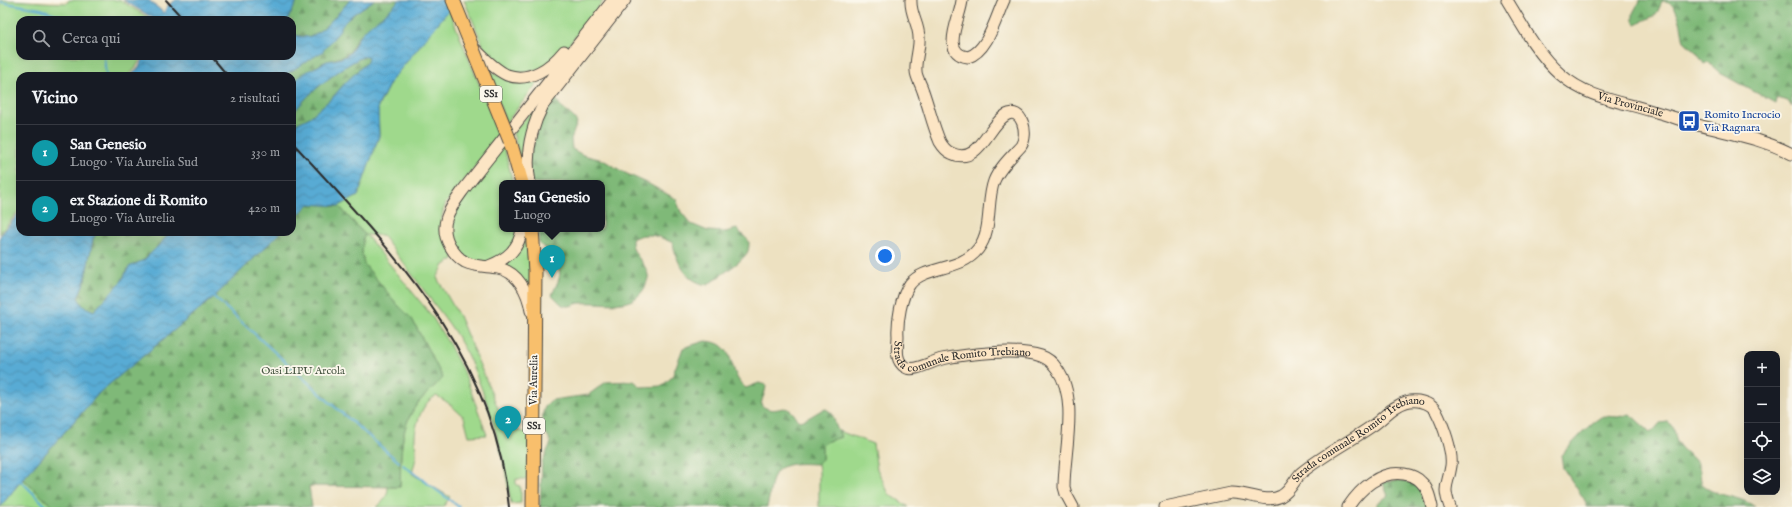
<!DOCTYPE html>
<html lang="it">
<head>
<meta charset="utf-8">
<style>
	body { margin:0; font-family:"IM FELL English",serif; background:#20242c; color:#f1f3f6 }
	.controls { position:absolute; right:12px; bottom:12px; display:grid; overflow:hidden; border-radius:8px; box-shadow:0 4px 16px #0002 }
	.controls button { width:36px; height:36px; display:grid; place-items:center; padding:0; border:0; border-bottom:1px solid #363941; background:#171b24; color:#f1f3f6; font:20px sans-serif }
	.you { position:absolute; left:885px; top:256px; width:14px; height:14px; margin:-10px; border:3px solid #fff; border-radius:50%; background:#1a73e8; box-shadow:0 0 0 6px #1a73e833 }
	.badge { display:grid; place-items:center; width:26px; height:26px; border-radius:50%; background:#c8321e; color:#fff; font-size:13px; font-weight:700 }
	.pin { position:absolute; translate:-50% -33px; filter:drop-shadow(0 1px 2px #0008) }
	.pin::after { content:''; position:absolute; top:21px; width:14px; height:12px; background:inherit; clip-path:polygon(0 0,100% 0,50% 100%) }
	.popup { position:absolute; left:499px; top:180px; width:106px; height:52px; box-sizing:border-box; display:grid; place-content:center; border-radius:8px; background:#171b24; filter:drop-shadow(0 1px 3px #0005); font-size:13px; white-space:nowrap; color:#9ea1a6 }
	.popup b { font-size:15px; color:#f1f3f6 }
	.popup::after { content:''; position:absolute; left:50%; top:100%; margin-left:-8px; border:8px solid transparent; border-top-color:#171b24 }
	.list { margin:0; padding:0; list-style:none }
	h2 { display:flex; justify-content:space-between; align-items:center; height:52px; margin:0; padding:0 16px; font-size:17px }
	h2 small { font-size:13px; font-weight:400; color:#9ea1a6 }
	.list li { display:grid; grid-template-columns:26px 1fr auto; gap:12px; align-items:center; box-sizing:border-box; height:56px; padding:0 16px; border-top:1px solid #363941 }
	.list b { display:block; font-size:15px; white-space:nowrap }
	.list p { margin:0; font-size:13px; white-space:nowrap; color:#9ea1a6 }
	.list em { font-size:13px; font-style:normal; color:#9ea1a6 }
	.icon { flex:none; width:22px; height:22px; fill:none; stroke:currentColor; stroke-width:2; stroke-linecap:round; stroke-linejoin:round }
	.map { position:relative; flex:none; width:1792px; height:507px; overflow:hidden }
	.search { position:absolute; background:#171b24; box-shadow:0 4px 16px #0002; left:16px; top:16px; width:280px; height:44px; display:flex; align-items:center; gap:10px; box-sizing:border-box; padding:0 14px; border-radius:12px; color:#9ea1a6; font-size:15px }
	.panel { position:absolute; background:#171b24; box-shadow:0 4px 16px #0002; left:16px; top:72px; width:280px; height:164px; border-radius:12px }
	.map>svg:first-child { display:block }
	.grass { fill:#9fd98c; stroke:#65825c }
	.forest { fill:url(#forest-firs); stroke:#557252 }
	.water { fill:url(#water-waves); stroke:#426b80 }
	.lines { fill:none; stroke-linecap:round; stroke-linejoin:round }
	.stream { stroke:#58abd4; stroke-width:2 }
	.secondary-casing { stroke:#484642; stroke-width:13 }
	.primary-casing { stroke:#484642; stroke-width:15 }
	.secondary { stroke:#fce5c4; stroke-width:11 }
	.primary { stroke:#f8bf6c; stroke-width:13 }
	.rail { stroke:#2b2b2b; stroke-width:2 }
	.primary-bridge-casing { stroke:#484642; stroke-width:15; stroke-linecap:butt }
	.primary-bridge { stroke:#f8bf6c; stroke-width:13 }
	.labels { text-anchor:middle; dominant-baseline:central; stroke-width:3.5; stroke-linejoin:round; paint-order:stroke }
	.shield { fill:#fbf7ec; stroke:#696865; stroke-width:1 }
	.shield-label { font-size:10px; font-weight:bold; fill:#2b2b2b }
	.street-label { font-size:11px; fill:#2b2b2b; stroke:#fbf7ec }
	.transit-label { font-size:11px; fill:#164399; stroke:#fbf7ec; text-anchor:start }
	.park-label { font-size:11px; fill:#485643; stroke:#fbf7ec }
</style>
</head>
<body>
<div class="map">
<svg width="1792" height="507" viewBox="0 0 1792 507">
	<defs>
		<pattern id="forest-firs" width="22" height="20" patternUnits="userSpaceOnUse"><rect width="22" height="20" fill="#7fb978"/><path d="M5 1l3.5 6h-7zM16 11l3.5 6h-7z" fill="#689763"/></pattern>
		<pattern id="water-waves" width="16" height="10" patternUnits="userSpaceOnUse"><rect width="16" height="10" fill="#58abd4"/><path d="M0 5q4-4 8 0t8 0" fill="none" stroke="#498bac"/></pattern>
	</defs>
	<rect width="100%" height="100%" fill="#fbf7ec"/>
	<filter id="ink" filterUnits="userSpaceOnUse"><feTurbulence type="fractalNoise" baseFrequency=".025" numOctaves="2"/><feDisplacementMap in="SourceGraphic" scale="8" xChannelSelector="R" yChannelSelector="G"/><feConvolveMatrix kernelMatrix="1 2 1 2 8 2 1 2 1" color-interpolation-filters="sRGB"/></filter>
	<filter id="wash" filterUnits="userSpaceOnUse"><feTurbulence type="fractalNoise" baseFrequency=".012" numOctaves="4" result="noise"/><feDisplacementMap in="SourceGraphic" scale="16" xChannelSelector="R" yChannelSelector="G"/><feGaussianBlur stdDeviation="0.9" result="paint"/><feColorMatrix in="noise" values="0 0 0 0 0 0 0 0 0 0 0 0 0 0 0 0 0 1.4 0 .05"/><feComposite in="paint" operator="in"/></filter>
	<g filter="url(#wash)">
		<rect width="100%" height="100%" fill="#ede1c1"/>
		<!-- grass -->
		<g class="grass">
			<path d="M0,0C23,0 44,3 67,3L69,0H120L152,20H20V56H142L135,69L127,76H20V209L0,234Z"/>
			<polygon points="464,0 604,0 559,57 545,69 509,75 491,64"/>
			<path d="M449,10L500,135L446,203L443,211L441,223L454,259L444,265L437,278L459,316L503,420L512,429L530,434L529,479H516V485L520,486V492H521V503L511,504C503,450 488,397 464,348C455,331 443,315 431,300C415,278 398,256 382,235H366L431,315L449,344L465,375L487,435L469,436L464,417L447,402L437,396C423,400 416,423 415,436C414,443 417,451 416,458C415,463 413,469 412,474L450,497L443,507H376C383,503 388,496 388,487H400C401,457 399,427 418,403C425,394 435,386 443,378L412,319L396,303L364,264L362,253L363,238L365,235L339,206L358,196L379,136L378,107L391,81Z"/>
			<path d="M485,67C501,80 521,85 541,78L506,123Z"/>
			<polygon points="537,108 523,161 521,161 513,133 533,109"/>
			<polygon points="503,143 513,183 502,183 502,229 520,229 517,239 500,259 481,263 466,258 457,249 449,230 451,212"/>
			<polygon points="526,235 528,236 532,289 504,267 521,248"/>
			<polygon points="839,431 873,444 877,469 889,494 909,507 819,507 819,471 818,464 822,459 822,445 828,441 841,437"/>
			<polygon points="23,479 53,507 0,507"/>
		</g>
		<!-- forest -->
		<g class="forest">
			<path d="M296,0H350C341,10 323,32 311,36C305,38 298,36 292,34V20H287L296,4Z"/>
			<polygon points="374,0 399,0 392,10 364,31 357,38 350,52 344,56 322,63 292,85 292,76 283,76 322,51 338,33 342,25 352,15"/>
			<path d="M1640,0H1792V107L1788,101L1776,98L1775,103L1720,73L1708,62L1704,64L1697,53L1684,41C1681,30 1680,0 1662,2L1656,15L1636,24L1633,21V13Z"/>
			<path d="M368,56L367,62L346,82L332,98L310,117L292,126V114C297,109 301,103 306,98C317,87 354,57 368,56Z"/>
			<path d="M551,94C557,98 558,104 563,109C569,114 574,116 577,123L571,139L572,149L583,155L603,160L625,173L647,183L676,199L681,212L691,224L708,231L725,232L737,229L749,241C749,245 749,250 747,253C740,264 718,276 708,285C687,283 676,262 673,243C658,236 647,231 632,239C630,254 646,262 648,275C649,278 646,283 645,287C632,312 603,301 581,303C576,303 571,307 566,306C561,306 556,298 552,295C555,287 562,277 559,269C556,262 553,261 553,253L539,244L538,229H602V183H530L528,157Z"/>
			<path d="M309,204L339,206L365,235L363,238L362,253L364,264L396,303L412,319L443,378C435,386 425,394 418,403C399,427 401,457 400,487L309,486L312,507H53L23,479L100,392L214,297L281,232H292V221Z"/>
			<polygon points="97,232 170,232 162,242 144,260 129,267 121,282 94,311 83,306 78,298 85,280 93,239"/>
			<path d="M705,341C739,342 726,374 746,388L759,383L766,385C766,393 762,397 761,405C775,416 782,403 791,411C794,413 796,418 799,421C809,420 816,411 826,409L832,413L836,426L841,437L828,441L822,445V459L818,464C804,464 781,460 774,476C770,485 770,497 767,507H540L542,462L551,443L548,436L543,431C543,418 540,407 552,400L588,395L606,382L634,381L641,387L662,386L672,377L683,348Z"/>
			<path d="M1630,414L1650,432L1654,430L1660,423L1668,422L1672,425C1676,431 1674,439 1679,445C1685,454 1696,457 1699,468C1702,475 1698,482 1706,488C1720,497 1742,496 1755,507H1586V503L1584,499L1563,468L1561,455L1591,424L1601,417L1605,416L1618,417Z"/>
			<polygon points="1397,480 1412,482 1417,485 1428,507 1377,507 1377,503 1388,496 1383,483 1384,482"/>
		</g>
		<!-- water -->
		<g class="water">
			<polygon points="123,0 149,0 164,13 167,6 176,0 296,0 296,4 287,20 156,20"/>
			<path d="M350,0H374L352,15L342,25L338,33L322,52L283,76H130L137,70L145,56H292V34C298,36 305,38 311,36C323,32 341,10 350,0Z"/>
			<path d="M399,0H457L391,81L378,106L379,136L358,196L339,206L309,204L292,221V126L310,117L332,98L346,82L367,62L368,56C355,56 316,88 306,98C301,103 297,109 292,114C292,87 287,81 314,68C319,66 322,63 327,61C334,60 345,58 350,53C354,48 356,39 363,32C374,20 388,14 399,0Z"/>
			<polygon points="20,212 20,232 97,232 93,239 85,280 78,298 83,306 94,311 121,282 129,267 144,260 162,242 170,232 281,232 214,297 100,392 21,481 0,507 0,236"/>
		</g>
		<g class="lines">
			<!-- stream -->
			<g class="stream">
				<polyline points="0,2 41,9 73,20"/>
				<polyline points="104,56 106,76"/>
				<polyline points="214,297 336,408 399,462"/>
				<polyline points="403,465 459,507"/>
				<polyline points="21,481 47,507"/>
			</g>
		</g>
	</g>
	<g filter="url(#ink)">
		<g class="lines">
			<!-- secondary casing -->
			<g class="secondary-casing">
				<g id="secondary">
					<path id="s1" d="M911,0C910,14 919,24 919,38C920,48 915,60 916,71C916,77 921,84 923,91C929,108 933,126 940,142C943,147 946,151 951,153C979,167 988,125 1006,115C1022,106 1029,134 1021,146C1012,156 999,168 994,181C986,202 993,230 978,249C960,272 925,265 910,284C901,296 897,322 898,336C898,346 894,360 905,367C914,373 932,361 942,359C967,354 1017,348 1041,356C1047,358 1053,363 1057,369C1079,399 1064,451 1064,487L1066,494L1073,507"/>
					<path d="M962,0C961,17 939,53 968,57C988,51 996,17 1004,0"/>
					<path id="s2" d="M1507,0C1522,25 1538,55 1560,74C1587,98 1619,101 1652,111C1669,115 1685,122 1702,126C1733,134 1763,139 1792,154"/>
					<path d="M473,47C483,57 494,69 507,75C530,83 551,67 564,51"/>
					<path d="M530,183C525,155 530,130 543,105L625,0"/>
					<path d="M489,266C507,259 519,249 522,229"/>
					<path d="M531,311C528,292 518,272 498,268C487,266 475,267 465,262C458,258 454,253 450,246C437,224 451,207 464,189L613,0"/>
					<path id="s3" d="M1165,507L1231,493C1246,492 1267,504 1281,496C1291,491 1294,480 1301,473C1323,455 1349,442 1372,426C1384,418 1392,406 1406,402C1416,399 1430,402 1436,411C1443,424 1453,452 1451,466C1448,486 1442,485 1450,507"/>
					<path d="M1348,507C1360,489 1380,470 1404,474C1410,475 1417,477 1421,482C1428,488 1430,498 1432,507"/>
				</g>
			</g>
			<!-- primary casing -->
			<g class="primary-casing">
				<g id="primary">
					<polyline points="453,0 472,47"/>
					<polyline points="510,141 522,183"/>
					<polyline points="532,229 535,271 533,507"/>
				</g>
			</g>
			<!-- secondary -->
			<use href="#secondary" class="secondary"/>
			<!-- primary -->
			<use href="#primary" class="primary"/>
			<!-- rail -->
			<g class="rail">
				<polyline points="166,0 184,20"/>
				<polyline points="211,56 228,76"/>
				<path d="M292,142C391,251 494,352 509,507"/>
			</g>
			<!-- primary-bridge casing -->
			<g class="primary-bridge-casing">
				<polyline id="primary-bridge" points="472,47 510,141"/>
			</g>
			<!-- primary-bridge -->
			<use href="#primary-bridge" class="primary-bridge"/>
		</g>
	</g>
	<!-- icons -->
	<defs>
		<g id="bus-square" transform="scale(1.15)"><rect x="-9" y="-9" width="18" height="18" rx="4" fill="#1a4fb4" stroke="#fbf7ec"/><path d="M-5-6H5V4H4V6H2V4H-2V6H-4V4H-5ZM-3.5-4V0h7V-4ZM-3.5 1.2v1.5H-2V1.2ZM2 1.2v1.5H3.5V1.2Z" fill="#fff"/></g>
	</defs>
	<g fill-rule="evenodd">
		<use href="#bus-square" x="1689" y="121"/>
	</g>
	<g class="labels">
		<!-- shield labels -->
		<g class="shield">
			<rect x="480" y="86" width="22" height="16" rx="3"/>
			<rect x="523" y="418" width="22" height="16" rx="3"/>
		</g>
		<g class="shield-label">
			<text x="491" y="94">SS1</text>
			<text x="534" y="426">SS1</text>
		</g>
		<!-- street labels -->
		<g class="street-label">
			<text stroke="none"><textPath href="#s2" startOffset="169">Via Provinciale</textPath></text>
			<text stroke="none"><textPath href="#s1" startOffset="612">Strada comunale Romito Trebiano</textPath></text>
			<text transform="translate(534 380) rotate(-89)">Via Aurelia</text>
			<text stroke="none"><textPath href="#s3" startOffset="217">Strada comunale Romito Trebiano</textPath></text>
		</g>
		<!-- transit labels -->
		<g class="transit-label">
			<text x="1704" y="115">Romito Incrocio<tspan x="1704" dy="13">Via Ragnara</tspan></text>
		</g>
		<!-- park labels -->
		<g class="park-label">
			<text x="303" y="371">Oasi LIPU Arcola</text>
		</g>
	</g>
</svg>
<div class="controls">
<button>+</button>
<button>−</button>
<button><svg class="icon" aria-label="locate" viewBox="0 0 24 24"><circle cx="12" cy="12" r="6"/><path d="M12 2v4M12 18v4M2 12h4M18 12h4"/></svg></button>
<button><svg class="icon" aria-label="layers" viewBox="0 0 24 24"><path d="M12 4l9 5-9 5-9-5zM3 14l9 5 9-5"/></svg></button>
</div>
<div class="you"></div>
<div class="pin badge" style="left:552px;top:278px;background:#0f9aa8">1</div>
<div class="popup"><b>San Genesio</b>Luogo</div>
<div class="pin badge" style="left:508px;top:439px;background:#0f9aa8">2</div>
<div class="search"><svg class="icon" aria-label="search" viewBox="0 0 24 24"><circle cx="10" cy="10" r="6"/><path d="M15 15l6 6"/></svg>Cerca qui</div>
<section class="panel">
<h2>Vicino<small>2 risultati</small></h2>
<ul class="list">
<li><span class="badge" style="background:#0f9aa8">1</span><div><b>San Genesio</b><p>Luogo · Via Aurelia Sud</p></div><em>330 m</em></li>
<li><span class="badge" style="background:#0f9aa8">2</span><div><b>ex Stazione di Romito</b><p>Luogo · Via Aurelia</p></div><em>420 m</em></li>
</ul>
</section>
</div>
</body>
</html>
